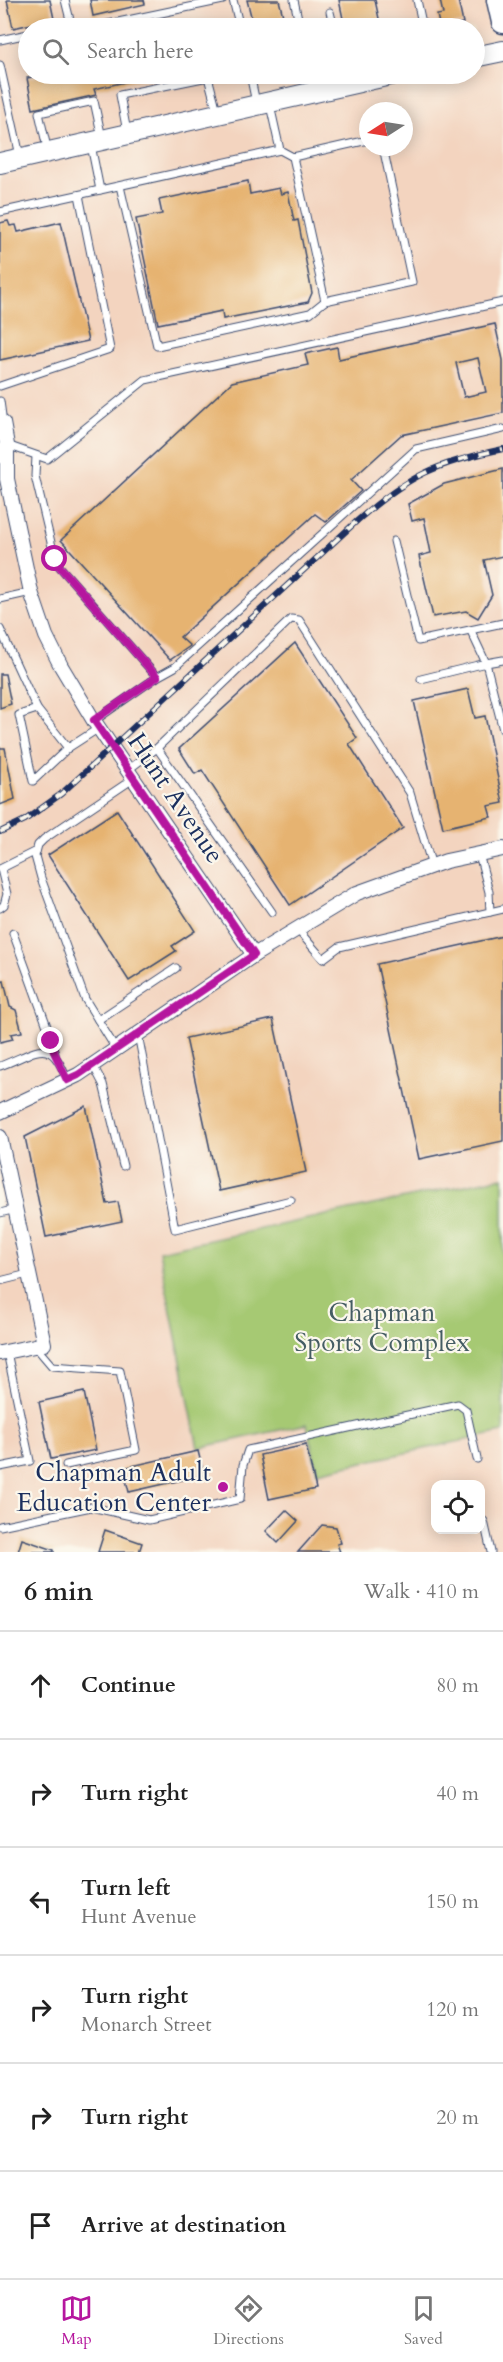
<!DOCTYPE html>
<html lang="en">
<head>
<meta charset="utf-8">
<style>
	body { margin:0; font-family:Cardo,serif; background:#f2f2f2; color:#222 }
	.controls { position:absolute; right:18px; bottom:18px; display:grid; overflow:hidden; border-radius:12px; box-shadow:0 3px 15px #0003 }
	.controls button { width:54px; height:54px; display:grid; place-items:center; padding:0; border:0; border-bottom:2px solid #e0e0e0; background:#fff; color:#222; font:30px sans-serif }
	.compass { position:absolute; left:359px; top:102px; width:54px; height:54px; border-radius:50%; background:#fff; box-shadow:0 3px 15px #0003; rotate:258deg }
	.stop { position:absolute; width:18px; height:18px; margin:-14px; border:4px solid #b5179e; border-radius:50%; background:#fff }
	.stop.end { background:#b5179e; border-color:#fff; box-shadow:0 2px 6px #0008 }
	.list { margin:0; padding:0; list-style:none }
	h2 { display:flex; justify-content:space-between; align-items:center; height:78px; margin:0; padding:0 24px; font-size:26px }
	h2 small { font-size:20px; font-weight:400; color:#767676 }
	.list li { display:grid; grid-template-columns:39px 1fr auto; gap:18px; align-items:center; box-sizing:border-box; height:108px; padding:0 24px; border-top:2px solid #e0e0e0 }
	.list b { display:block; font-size:22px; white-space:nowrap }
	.list p { margin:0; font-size:20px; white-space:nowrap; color:#767676 }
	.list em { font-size:20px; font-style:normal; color:#767676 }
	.icon { flex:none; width:33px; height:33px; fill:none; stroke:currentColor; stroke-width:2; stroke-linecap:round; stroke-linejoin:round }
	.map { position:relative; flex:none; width:503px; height:1552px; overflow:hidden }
	.search { position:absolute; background:#fff; box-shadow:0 3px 15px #0003; left:18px; right:18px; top:18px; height:66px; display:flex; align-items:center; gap:15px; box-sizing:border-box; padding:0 21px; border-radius:33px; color:#767676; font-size:22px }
	.sheet { height:726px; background:#fff }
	nav { display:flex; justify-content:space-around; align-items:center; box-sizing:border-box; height:84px; border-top:2px solid #e0e0e0; background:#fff; font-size:16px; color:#767676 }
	nav a { display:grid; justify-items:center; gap:3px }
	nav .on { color:#b5179e }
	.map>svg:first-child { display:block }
	.built { fill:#f3d4bf; fill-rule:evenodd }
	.green { fill:#a6c973; stroke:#607c68; stroke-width:1.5 }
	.building { fill:#e6b371; fill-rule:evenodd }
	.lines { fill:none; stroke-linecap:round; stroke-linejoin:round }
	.lane-casing { stroke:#3c4b6f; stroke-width:9 }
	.street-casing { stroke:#3c4b6f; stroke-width:16 }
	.secondary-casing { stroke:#3c4b6f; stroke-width:22 }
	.primary-casing { stroke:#3c4b6f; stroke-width:25 }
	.lane { stroke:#fff; stroke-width:7 }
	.street { stroke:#fff; stroke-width:14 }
	.secondary { stroke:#fff; stroke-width:20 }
	.primary { stroke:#fff; stroke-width:22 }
	.rail-casing { stroke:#1b2f5e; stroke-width:6 }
	.rail { stroke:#fbf7ec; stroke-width:4; stroke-dasharray:11; stroke-linecap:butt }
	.route { stroke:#b5179e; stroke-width:8 }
	.poi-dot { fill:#b5179e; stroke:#fbf7ec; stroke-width:2 }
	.labels { text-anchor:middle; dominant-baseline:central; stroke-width:4.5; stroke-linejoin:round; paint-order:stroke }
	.street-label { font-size:26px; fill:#1b2f5e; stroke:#fbf7ec }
	.park-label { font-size:26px; fill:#455d64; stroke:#fbf7ec }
	.poi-label { font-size:26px; fill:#1b2f5e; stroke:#fbf7ec; text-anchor:end }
</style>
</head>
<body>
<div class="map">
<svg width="503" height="1552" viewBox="0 0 503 1552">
	<rect width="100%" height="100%" fill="#fbf7ec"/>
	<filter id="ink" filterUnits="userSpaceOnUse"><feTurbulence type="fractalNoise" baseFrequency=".0167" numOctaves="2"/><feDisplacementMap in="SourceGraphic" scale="12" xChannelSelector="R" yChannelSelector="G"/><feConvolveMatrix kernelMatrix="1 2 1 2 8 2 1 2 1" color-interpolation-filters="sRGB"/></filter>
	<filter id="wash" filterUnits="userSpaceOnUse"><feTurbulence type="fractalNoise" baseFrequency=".008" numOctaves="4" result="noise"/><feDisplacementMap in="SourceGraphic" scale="24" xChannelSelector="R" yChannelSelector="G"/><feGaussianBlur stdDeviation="1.35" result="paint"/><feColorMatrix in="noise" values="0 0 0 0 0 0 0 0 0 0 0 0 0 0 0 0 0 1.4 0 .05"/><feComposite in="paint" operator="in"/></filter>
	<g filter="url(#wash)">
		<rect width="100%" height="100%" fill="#f6e7d0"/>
		<!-- built -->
		<path class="built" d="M0,0H503V1177L159,1251L308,1424L318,1472L503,1432V1552H0ZM28,28H474V74H28ZM368,111H404V147H368ZM436,1484H480V1530H436Z"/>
		<!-- green -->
		<polygon class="green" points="503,1177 503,1432 317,1472 307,1424 198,1448 159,1251"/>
		<g id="blocks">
			<!-- building -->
			<g class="building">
				<polygon points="7,0 50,0 54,19 13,28"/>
				<polygon points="90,0 144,0 145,4 93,16"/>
				<polygon points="247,0 279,0 286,28 254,28"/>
				<polygon points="339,0 375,0 381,28 345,28"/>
				<polygon points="440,0 458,0 463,23 440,28 437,15 443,14"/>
				<polygon points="49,74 143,74 143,78 94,89 96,95 33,109 27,78"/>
				<polygon points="248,181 250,194 279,188 281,194 288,192 294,221 298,220 312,293 308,302 223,319 222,311 158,324 136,219 162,214 159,200"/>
				<polygon points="8,221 10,226 16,225 18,232 61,222 88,341 0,360 0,223"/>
				<path d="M495,324L503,360V413L401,435L351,480L361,491L326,522L315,514L180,637L190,646L170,660L61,540L232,382L308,365L305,354L337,347L339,359ZM478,358L486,392L464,397L456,363Z"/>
				<polygon points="503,469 503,556 484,560 492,595 478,618 466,611 433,617 419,556 431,553 424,518 412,521 408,504 444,484"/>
				<polygon points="295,643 357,738 349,744 403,828 290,905 202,770 195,774 179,749"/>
				<polygon points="0,674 5,674 11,704 0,708"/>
				<polygon points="468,689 475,718 485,716 503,803 488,806 491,817 443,828 414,701"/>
				<polygon points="0,748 5,748 15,799 0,805"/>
				<polygon points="117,810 195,931 172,946 176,951 129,981 48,855"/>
				<polygon points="503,936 503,1141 419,1159 377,964"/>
				<polygon points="4,981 10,1007 16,1010 22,1032 11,1034 13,1039 0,1042 0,982"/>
				<polygon points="273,1019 306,1172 219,1191 186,1038"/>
				<polygon points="86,1106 107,1204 118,1202 122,1221 46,1237 25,1137"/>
				<polygon points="84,1392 96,1450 51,1459 39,1402"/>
				<polygon points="306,1445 316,1489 269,1499 260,1455"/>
				<polygon points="198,1451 204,1475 129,1492 123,1468"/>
				<polygon points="286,1510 298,1521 278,1543 266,1531"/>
				<polygon points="322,1525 336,1527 341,1543 337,1544 340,1552 298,1552"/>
				<polygon points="105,1530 142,1543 139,1552 98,1552"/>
				<polygon points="22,1539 54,1550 54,1552 18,1552"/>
			</g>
		</g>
	</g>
	<g filter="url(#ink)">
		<use href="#blocks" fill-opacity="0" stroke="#3c4b6f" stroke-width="1.5"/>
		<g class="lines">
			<!-- lane casing -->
			<g class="lane-casing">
				<g id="lane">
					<polyline points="65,0 71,24"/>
					<polyline points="233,0 240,28"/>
					<polyline points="294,0 300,28"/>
					<polyline points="417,0 423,28"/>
					<polyline points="330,12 334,28"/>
					<polyline points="50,28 71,24 99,26 223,0"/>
					<polyline points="0,40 28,34"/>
					<polyline points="0,65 20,156"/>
					<polyline points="250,74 256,103"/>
					<polyline points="310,74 314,90"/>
					<polyline points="127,132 120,95 208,77 217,111"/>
					<polyline points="91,145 100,190 280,150 270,105"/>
					<polyline points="280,150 293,157 368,140"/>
					<polyline points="48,152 39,113 94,101 102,138"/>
					<polyline points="293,157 325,301"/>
					<polyline points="120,186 157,346 310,313 325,301 412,282 383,147"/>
					<polyline points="0,212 100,190"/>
					<polyline points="0,386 110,349 79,195"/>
					<polyline points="0,401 3,423"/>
					<polyline points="0,447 7,445 47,459 145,380 503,302"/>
					<polyline points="36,456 35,476 55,559 59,566 157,677 94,721"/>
					<polyline points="394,541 418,641 503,623"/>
					<polyline points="0,599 31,592"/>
					<polyline points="0,629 37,709 68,748 99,728"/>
					<polyline points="471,631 486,663 503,660"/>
					<polyline points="157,677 175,667 416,449 503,429"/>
					<polyline points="421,679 486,663 503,730"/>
					<polyline points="37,709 19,715 33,781 68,748"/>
					<polyline points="157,748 272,912"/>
					<polyline points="128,770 157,748 291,619 299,620 410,793 432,866"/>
					<polyline points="0,869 36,851"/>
					<polyline points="0,908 4,905 7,894 1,869"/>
					<polyline points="490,912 503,909"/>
					<polyline points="297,929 323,959 339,947 490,912 489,892 479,854"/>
					<polyline points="13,933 48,1029 55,1054"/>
					<polyline points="98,1020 85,999 41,878 35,856 38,845 44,839 133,779"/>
					<polyline points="138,1034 175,1229 291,1200"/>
					<polyline points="116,1049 98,1020 176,968"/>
					<polyline points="93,1065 103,1084 123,1166"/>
					<path d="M0,1066C38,1052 50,1034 67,1080"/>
					<polyline points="0,1213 16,1209"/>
					<polyline points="0,1281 28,1274"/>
					<polyline points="35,1346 52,1366 120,1371 136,1450 66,1465"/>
					<polyline points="0,1467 30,1461 7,1352"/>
					<polyline points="484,1521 491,1552"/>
					<polyline points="0,1526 91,1507 149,1520 240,1499 243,1465 248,1450 458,1404 466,1410 477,1459"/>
				</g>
			</g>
			<!-- street casing -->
			<g class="street-casing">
				<g id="street">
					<polyline points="3,423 7,445 7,479 31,592 46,636 61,666 94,721 254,955"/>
					<polyline points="0,1112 78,1075 254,955 357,893 446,861 503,849"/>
					<polyline points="0,1137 44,1344 0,1353"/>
				</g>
			</g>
			<!-- secondary casing -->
			<g class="secondary-casing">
				<g id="secondary">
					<polyline points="474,57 503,51"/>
					<polyline points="0,163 395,74"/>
				</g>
			</g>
			<!-- primary casing -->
			<g class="primary-casing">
				<polyline id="primary" points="498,0 503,22"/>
			</g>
			<!-- lane -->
			<use href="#lane" class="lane"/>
			<!-- street -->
			<use href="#street" class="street"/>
			<!-- secondary -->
			<use href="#secondary" class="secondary"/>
			<!-- primary -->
			<use href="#primary" class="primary"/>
			<!-- rail casing -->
			<g class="rail-casing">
				<path id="rail" d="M0,832L25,820L61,794L358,520C409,475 437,463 503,449"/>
			</g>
			<!-- rail -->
			<use href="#rail" class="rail"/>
		</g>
	</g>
	<g class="lines" filter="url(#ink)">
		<!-- route -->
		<polyline class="route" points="51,1041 55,1054 67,1080 78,1075 254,955 94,720 157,677 59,566 55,559"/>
	</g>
	<!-- markers -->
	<circle class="poi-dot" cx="223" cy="1487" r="6"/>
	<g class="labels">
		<!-- street labels -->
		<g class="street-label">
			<text transform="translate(176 798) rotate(56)">Hunt Avenue</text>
		</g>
		<!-- park labels -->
		<g class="park-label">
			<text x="382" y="1312">Chapman<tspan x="382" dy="30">Sports Complex</tspan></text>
		</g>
		<!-- poi labels -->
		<g class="poi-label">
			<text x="211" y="1472">Chapman Adult<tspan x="211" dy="30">Education Center</tspan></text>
		</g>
	</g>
</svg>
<div class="controls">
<button><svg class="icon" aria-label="locate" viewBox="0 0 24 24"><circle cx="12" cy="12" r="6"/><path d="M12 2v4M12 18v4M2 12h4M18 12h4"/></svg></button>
</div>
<svg class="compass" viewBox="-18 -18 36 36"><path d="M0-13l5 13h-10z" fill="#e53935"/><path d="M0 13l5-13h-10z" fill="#767676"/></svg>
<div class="stop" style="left:55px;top:559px"></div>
<div class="stop end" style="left:51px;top:1041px"></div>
<div class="search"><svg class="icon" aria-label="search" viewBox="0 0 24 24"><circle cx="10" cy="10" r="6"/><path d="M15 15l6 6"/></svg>Search here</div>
</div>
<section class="sheet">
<h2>6 min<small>Walk · 410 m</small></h2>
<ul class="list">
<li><svg class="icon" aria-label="ahead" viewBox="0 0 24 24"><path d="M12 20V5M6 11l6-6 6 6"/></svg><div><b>Continue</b></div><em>80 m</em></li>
<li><svg class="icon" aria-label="right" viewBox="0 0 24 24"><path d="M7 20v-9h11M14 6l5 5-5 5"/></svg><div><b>Turn right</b></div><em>40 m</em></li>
<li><svg class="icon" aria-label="left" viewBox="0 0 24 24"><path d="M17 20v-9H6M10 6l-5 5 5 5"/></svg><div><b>Turn left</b><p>Hunt Avenue</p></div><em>150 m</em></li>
<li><svg class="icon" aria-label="right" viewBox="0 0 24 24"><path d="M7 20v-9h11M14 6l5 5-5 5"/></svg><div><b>Turn right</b><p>Monarch Street</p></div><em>120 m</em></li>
<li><svg class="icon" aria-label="right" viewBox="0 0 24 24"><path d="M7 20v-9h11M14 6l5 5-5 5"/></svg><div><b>Turn right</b></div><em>20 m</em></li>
<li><svg class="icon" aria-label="arrive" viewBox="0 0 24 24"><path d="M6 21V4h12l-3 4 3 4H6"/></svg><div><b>Arrive at destination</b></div></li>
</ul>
</section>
<nav>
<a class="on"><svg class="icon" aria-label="map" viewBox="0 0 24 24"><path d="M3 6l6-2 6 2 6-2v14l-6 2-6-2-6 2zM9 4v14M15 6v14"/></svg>Map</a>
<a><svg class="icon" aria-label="directions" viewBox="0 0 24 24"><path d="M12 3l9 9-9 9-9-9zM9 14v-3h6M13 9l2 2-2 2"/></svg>Directions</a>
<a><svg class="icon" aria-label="saved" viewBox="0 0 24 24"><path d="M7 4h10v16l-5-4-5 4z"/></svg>Saved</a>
</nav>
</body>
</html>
